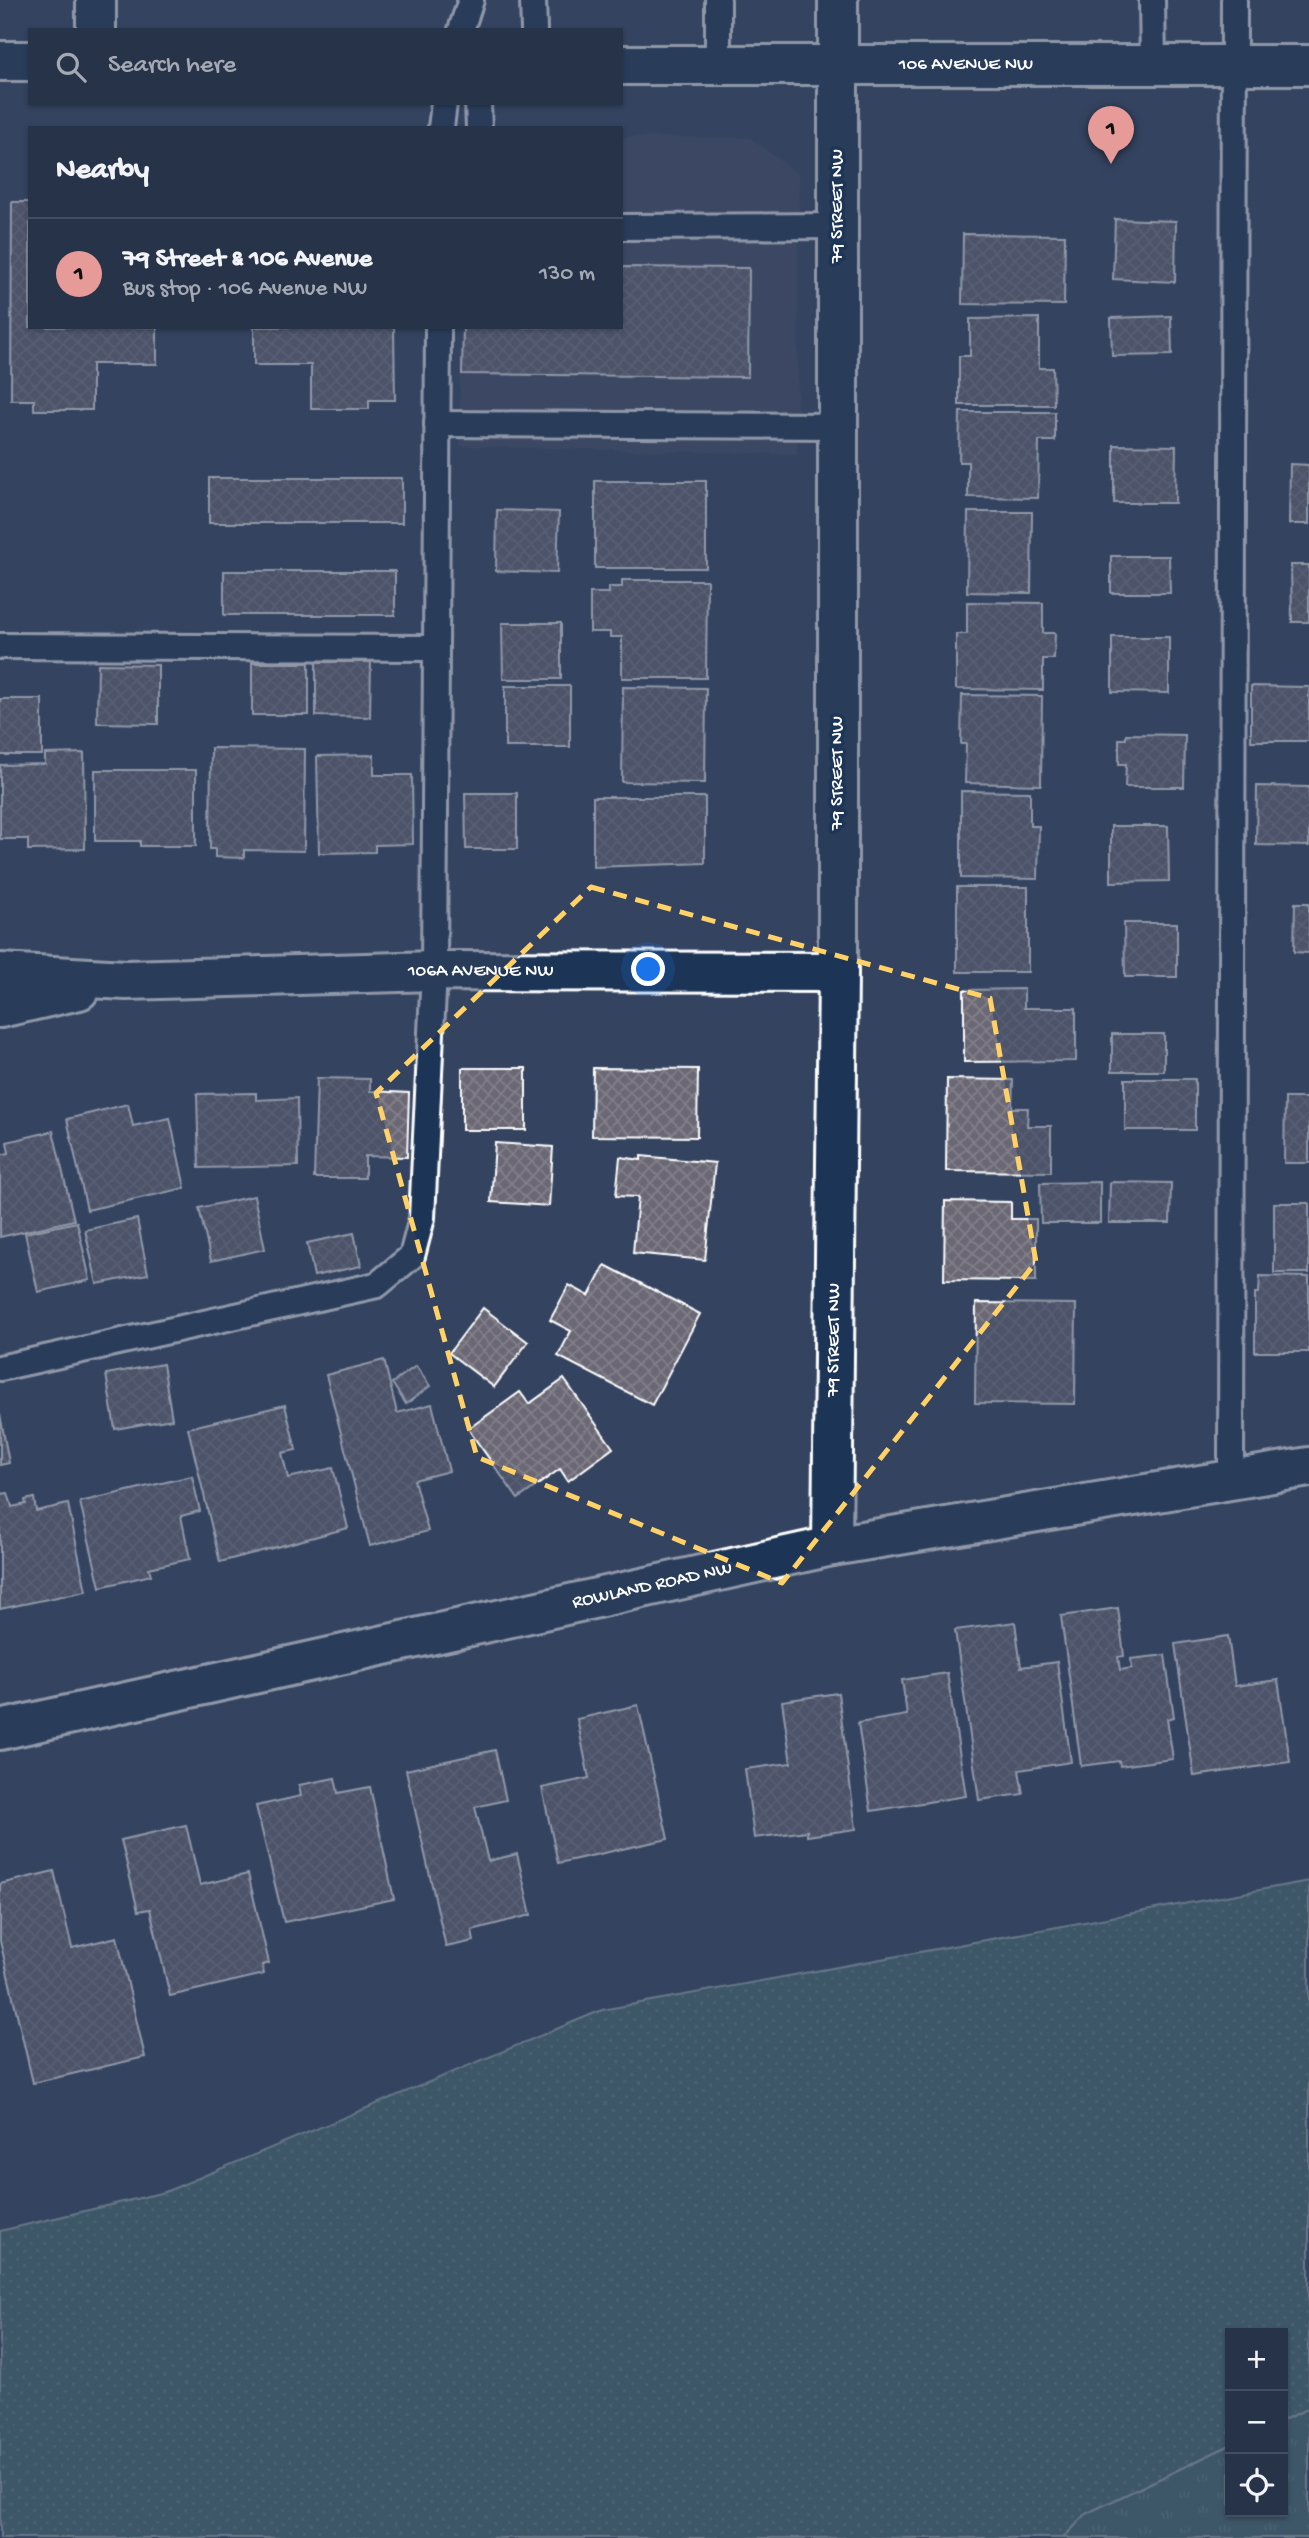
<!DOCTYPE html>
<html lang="en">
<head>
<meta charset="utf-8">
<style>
	body { margin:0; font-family:"Gochi Hand",sans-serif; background:#2f3b4f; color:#f1f3f6 }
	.controls { position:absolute; right:21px; bottom:21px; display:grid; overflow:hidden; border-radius:0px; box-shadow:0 2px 5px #0004 }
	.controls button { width:63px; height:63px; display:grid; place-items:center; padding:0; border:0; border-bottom:2px solid #434e60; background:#273348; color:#f1f3f6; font:35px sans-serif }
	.you { position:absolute; left:649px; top:970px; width:24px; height:24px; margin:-18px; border:5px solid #fff; border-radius:50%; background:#1a73e8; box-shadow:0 0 0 10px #1a73e833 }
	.badge { display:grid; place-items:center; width:46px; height:46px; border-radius:50%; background:#e69b98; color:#111; font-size:23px; font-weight:700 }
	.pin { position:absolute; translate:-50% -58px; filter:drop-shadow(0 2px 4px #0008) }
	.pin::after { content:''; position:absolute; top:37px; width:24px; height:21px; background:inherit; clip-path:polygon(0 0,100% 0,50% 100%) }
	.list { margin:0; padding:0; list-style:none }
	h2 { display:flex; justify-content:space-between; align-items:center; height:91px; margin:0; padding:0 28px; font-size:30px }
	h2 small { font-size:23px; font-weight:400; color:#a4aab4 }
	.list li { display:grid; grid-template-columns:46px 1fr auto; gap:21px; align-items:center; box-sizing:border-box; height:112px; padding:0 28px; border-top:2px solid #434e60 }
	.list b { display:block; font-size:26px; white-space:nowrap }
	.list p { margin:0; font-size:23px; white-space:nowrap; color:#a4aab4 }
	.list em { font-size:23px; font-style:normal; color:#a4aab4 }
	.icon { flex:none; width:38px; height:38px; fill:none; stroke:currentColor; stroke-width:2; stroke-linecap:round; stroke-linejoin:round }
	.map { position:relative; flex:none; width:1309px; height:2538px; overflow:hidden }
	.search { position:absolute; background:#273348; box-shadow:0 2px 5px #0004; left:28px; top:28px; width:595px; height:77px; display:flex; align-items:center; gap:18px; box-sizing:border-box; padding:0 24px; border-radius:0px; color:#a4aab4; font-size:26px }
	.panel { position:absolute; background:#273348; box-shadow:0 2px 5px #0004; left:28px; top:126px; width:595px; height:203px; border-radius:0px }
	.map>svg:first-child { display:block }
	.built { fill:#444f66 }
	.grass { fill:url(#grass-tufts); stroke:#a4b7b8; stroke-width:2 }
	.park { fill:url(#park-dots); stroke:#a4b7b8; stroke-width:2 }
	.building { fill:url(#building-cross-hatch); stroke:#fff; stroke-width:2 }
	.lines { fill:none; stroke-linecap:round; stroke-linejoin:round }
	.lane-casing { stroke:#fff; stroke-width:30 }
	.street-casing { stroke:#fff; stroke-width:44 }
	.secondary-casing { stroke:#fff; stroke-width:44 }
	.lane { stroke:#1d3557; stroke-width:24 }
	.street { stroke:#1d3557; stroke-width:38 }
	.secondary { stroke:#1d3557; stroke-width:38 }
	.marked { fill:none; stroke:#ffd166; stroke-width:5; stroke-dasharray:14 9; stroke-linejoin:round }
	.labels { text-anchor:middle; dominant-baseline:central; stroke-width:7; stroke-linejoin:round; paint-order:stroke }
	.street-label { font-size:19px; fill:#fff; stroke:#1d3557 }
</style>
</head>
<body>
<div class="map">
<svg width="1309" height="2538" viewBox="0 0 1309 2538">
	<defs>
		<pattern id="grass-tufts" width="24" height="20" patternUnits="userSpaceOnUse" patternTransform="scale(1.75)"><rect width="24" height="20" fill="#4a6f72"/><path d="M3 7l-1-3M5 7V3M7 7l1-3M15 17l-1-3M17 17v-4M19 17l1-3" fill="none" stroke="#658587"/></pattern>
		<pattern id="park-dots" width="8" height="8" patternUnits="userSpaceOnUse" patternTransform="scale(1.75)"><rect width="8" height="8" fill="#4a6f72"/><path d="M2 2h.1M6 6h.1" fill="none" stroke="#658587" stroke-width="1.8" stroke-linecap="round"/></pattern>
		<pattern id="building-cross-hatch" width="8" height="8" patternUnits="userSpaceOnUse" patternTransform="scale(1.75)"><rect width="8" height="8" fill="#6b6875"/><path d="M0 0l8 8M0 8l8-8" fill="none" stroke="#817f8a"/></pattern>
	</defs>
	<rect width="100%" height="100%" fill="#344460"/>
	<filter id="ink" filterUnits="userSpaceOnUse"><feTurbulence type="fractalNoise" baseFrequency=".0143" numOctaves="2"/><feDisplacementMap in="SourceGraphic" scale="14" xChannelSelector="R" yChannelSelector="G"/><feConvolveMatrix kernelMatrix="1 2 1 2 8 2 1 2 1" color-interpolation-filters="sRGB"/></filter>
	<g filter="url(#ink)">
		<!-- built -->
		<polygon class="built" points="621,137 750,138 799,175 797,454 460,446 460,327 621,327"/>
		<!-- grass -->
		<polygon class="grass" points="1309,2408 1309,2538 1063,2538 1087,2513 1230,2445 1230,2512 1283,2512 1283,2420"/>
		<!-- park -->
		<polygon class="park" points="1309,1881 1309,2408 1283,2420 1283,2333 1230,2333 1230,2445 1087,2513 1063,2538 0,2538 0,2231 165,2192 602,2010"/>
		<!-- building -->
		<g class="building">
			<polygon points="12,202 30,202 30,327 157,327 157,364 92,364 92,410 34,410 34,400 11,400"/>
			<polygon points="1115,219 1176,221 1175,282 1113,279"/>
			<polygon points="963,234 1065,235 1064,305 962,304"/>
			<polygon points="621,267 749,268 748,377 462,374 463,327 621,327"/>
			<polygon points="1171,316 1172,355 1112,356 1111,318"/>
			<polygon points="1039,318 1039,368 1053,368 1054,405 959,405 959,356 970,356 970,319"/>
			<polygon points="254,327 394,327 395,400 369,400 369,409 311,409 311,365 254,365"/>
			<polygon points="960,412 1055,412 1055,441 1039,441 1038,498 968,497 968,462 959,462"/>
			<polygon points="1114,445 1176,446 1175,503 1114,503"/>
			<polygon points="1290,464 1309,465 1309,524 1289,524"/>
			<rect x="209" y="478" width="193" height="45"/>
			<rect x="595" y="481" width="111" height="87"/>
			<polygon points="497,510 559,512 557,573 496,571"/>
			<polygon points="968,512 1032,512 1031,593 967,592"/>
			<polygon points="1111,556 1169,556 1170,593 1111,593"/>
			<polygon points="1291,565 1309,565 1309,622 1292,622"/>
			<rect x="224" y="571" width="171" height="44"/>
			<polygon points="622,580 707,580 706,678 622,678 622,637 610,637 610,632 590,632 590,593 609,593 609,587 622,587"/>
			<polygon points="967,602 1043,603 1043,633 1055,633 1054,659 1043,659 1043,690 956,689 956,634 967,634"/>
			<polygon points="502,623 561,623 561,679 503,679"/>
			<polygon points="1112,637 1169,637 1169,693 1112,692"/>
			<polygon points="316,662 371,662 370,717 316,716"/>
			<rect x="252" y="663" width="57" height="52"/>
			<polygon points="98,664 158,665 158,724 97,723"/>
			<rect x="505" y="686" width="65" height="61"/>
			<polygon points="1251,686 1309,687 1309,741 1251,741"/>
			<polygon points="623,687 706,688 705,783 622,782"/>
			<polygon points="962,695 1042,696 1041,785 965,783 966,744 961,744"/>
			<rect x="0" y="699" width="42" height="56"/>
			<polygon points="1126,734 1185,735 1184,787 1125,787 1126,764 1119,764 1119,739 1126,739"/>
			<polygon points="211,748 305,749 304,851 244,850 244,858 215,857 215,849 210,849"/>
			<polygon points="84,753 85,849 28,850 28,839 0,839 0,765 45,764 45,754"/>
			<polygon points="374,755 374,775 412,775 413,844 375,845 375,852 319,853 317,756"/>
			<polygon points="95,770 196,770 196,846 140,846 140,841 95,841"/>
			<polygon points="1257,786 1309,787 1309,846 1256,845"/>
			<polygon points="961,791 1030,792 1030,826 1039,826 1038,879 961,878"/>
			<polygon points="465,793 517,793 517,849 466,849"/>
			<polygon points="593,797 705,797 705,863 593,867"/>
			<polygon points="1111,826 1168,826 1169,881 1111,882"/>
			<rect x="957" y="887" width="71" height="85"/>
			<polygon points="1295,903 1309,903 1309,953 1294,952"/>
			<polygon points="1124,923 1177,923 1177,977 1125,977"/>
			<polygon points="1024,989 1024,1008 1076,1008 1076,1061 964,1062 964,990"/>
			<rect x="1112" y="1034" width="52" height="37"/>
			<rect x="462" y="1068" width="64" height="62"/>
			<polygon points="593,1068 698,1069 697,1137 592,1136"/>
			<polygon points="317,1078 370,1079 370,1091 409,1093 407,1157 365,1156 365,1178 314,1178"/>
			<polygon points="947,1079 1013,1080 1012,1108 1028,1108 1027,1126 1051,1126 1051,1172 946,1171"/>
			<rect x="1125" y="1079" width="70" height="51"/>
			<polygon points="256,1093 256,1100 297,1098 298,1166 199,1168 197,1094"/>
			<polygon points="1285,1098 1309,1098 1309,1163 1284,1163"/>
			<polygon points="128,1104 133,1126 170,1118 185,1188 87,1210 67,1119"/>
			<polygon points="53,1131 74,1220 0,1237 0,1155 9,1153 7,1142"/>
			<polygon points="495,1143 553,1147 549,1206 491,1202"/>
			<polygon points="641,1156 715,1163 705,1260 633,1253 638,1197 616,1196 620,1157 641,1160"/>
			<polygon points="1100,1182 1100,1223 1041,1223 1040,1183"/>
			<polygon points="1110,1182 1171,1183 1170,1223 1109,1223"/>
			<polygon points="254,1196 265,1249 211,1261 199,1208"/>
			<polygon points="945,1201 1011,1202 1011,1219 1036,1219 1036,1281 944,1280"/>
			<rect x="1274" y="1203" width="35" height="70"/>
			<polygon points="137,1219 148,1274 97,1284 85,1230"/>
			<polygon points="77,1222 90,1280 38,1292 25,1233"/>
			<polygon points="354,1233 361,1266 314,1276 307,1243"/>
			<polygon points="605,1265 700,1314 652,1405 558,1356 571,1331 550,1320 569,1285 589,1296"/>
			<polygon points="1260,1276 1309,1277 1309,1352 1255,1352 1255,1293 1259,1293"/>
			<polygon points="976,1303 1076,1304 1075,1404 975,1403"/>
			<polygon points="483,1308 528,1342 494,1387 449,1353"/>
			<polygon points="384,1360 397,1413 432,1404 449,1471 414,1480 428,1531 370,1546 326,1375"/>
			<polygon points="163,1364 172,1419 115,1429 106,1374"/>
			<polygon points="416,1366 430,1386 406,1404 392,1383"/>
			<polygon points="564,1379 613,1448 568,1481 560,1469 518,1499 468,1429 520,1392 529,1404"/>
			<polygon points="285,1405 296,1450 282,1453 288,1478 333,1468 348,1528 220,1562 188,1428"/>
			<polygon points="0,1414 9,1463 0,1465"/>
			<polygon points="192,1476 200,1511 181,1516 190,1559 149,1568 151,1575 100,1587 80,1502"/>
			<polygon points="8,1493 12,1507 26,1504 25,1500 34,1498 36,1511 68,1504 86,1591 0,1609 0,1494"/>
			<polygon points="1118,1608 1124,1656 1118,1657 1120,1670 1132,1668 1131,1659 1165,1655 1174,1717 1167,1719 1173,1759 1120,1766 1119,1761 1081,1766 1061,1616"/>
			<polygon points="1015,1622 1021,1667 1057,1662 1071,1762 1019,1770 1023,1794 979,1800 955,1630"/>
			<polygon points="1228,1636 1235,1686 1278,1680 1290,1762 1194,1776 1175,1644"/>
			<polygon points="947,1673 966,1796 871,1811 858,1723 907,1715 902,1680"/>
			<polygon points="838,1693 856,1829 807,1836 807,1831 754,1838 745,1769 791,1763 782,1701"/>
			<polygon points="638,1705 668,1839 558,1863 542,1788 589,1778 577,1719"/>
			<polygon points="495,1750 506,1800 475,1807 488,1861 517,1854 531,1915 472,1930 474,1941 446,1947 406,1770"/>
			<polygon points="335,1778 338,1793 370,1787 394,1899 284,1922 256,1806 301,1796 299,1785"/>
			<polygon points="186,1825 200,1885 248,1874 269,1963 262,1965 264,1974 170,1996 150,1909 138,1911 121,1840"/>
			<polygon points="54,1871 72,1948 117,1937 145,2057 33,2083 0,1941 0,1884"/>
		</g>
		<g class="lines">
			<!-- lane casing -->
			<g class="lane-casing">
				<g id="lane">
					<polyline points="533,0 534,30"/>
					<polyline points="718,0 718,65"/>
					<polyline points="1152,0 1153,65"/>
					<polyline points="461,30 471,0"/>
					<polyline points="478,103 479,128"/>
					<polyline points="441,128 444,103"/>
					<polyline points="621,227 838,226"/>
					<polyline points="437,424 838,426"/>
					<polyline points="0,646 434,648"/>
					<polyline points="0,1368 377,1285 412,1256 422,1218 434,971 438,327"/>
					<polyline points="1231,1478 1234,0"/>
				</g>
			</g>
			<!-- street casing -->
			<g class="street-casing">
				<g id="street">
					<polyline points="96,0 96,30"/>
					<path id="s1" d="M0,973L126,980L434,971L838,972"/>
					<polyline points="0,1008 79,990"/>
					<path id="s2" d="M832,1546L838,972V65"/>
					<path id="s3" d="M0,1730L832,1546L1309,1467"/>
				</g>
			</g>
			<!-- secondary casing -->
			<g class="secondary-casing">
				<g id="secondary">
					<polyline points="838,0 838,65"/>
					<polyline points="0,61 30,61"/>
					<path id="s4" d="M621,65H1309"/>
				</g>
			</g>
			<!-- lane -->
			<use href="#lane" class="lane"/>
			<!-- street -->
			<use href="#street" class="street"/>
			<!-- secondary -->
			<use href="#secondary" class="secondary"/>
		</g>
	</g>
	<!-- marked area -->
	<path d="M0 0H1309V2538H0ZM591,887L990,998L1036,1262L782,1583L477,1457L376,1093Z" fill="#344460" fill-opacity=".55" fill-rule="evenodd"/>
	<path class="marked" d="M591,887L990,998L1036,1262L782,1583L477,1457L376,1093Z"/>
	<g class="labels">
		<!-- street labels -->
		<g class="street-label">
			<text stroke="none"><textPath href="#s4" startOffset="345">106 AVENUE NW</textPath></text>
			<text transform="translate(838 206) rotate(-90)">79 STREET NW</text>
			<text transform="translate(838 773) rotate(-90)">79 STREET NW</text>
			<text stroke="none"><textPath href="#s1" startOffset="481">106A AVENUE NW</textPath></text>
			<text stroke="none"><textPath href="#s2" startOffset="206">79 STREET NW</textPath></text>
			<text stroke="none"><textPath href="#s3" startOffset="668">ROWLAND ROAD NW</textPath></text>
		</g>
	</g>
</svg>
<div class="controls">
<button>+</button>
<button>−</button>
<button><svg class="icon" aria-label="locate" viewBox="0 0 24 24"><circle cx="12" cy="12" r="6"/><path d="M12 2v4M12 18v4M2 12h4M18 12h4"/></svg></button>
</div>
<div class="you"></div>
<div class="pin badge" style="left:1111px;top:164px">1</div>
<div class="search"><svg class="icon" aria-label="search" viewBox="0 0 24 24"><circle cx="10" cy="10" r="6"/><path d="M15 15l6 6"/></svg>Search here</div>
<section class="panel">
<h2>Nearby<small></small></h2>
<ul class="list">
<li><span class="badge">1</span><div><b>79 Street &amp; 106 Avenue</b><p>Bus stop · 106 Avenue NW</p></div><em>130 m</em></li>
</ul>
</section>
</div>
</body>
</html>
